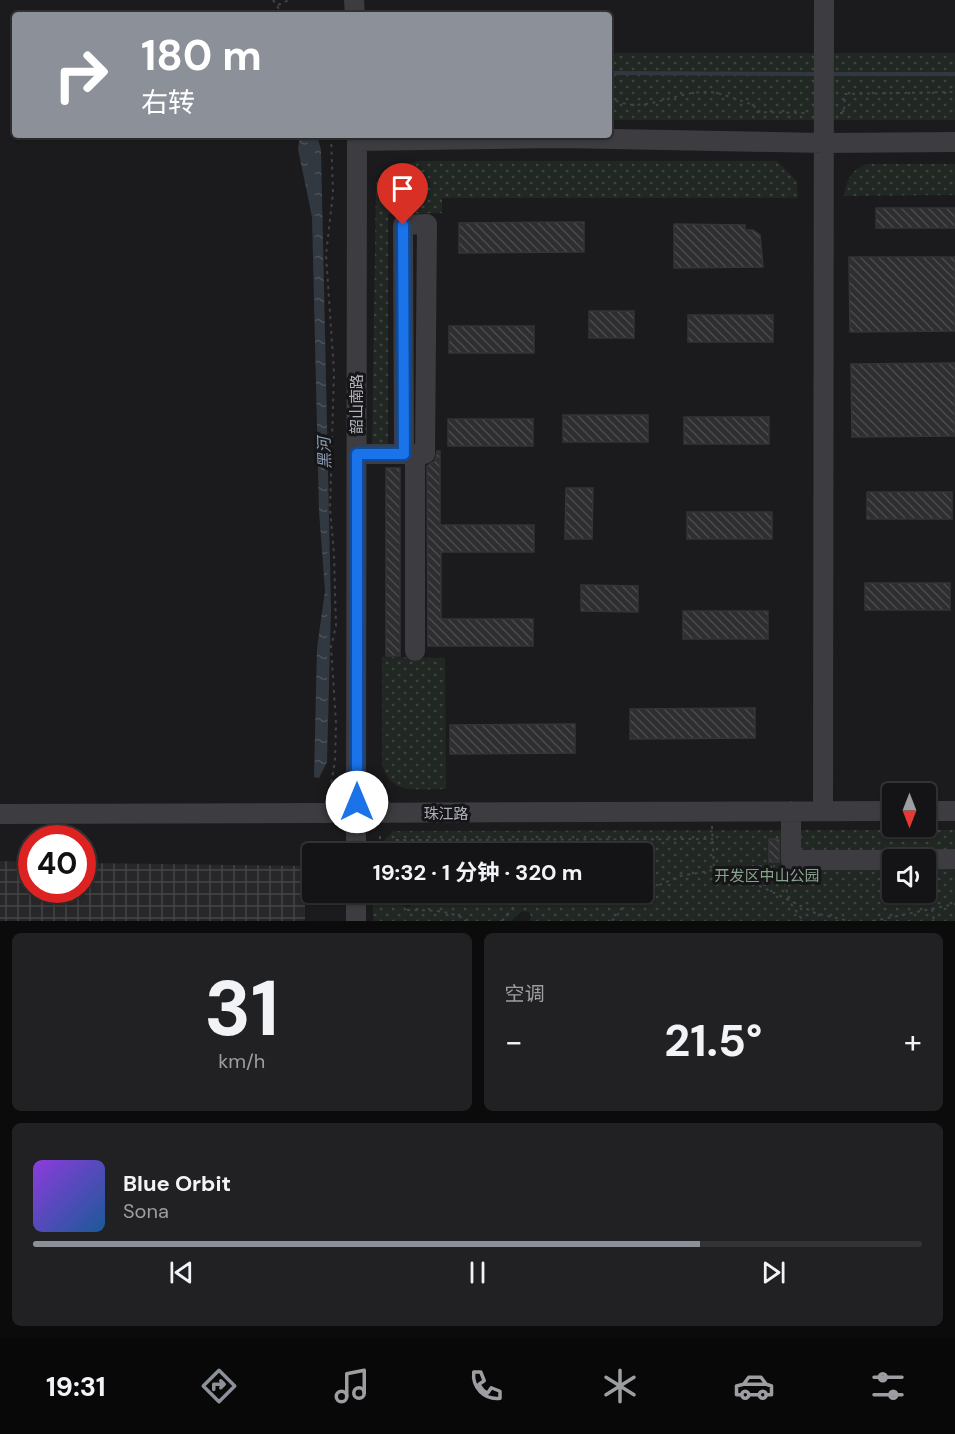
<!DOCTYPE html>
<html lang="zh">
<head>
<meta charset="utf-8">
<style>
  body { margin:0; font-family:"DM Sans","Noto Sans SC",sans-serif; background:#212123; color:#f1f3f6; height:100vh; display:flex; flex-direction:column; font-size:22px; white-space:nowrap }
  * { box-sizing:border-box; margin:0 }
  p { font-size:20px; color:#9d9ea1 }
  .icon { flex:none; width:33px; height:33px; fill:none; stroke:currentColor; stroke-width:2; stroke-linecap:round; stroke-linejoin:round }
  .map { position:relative; height:921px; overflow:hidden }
  .panel { display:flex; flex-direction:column; gap:12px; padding:12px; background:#0b0b0c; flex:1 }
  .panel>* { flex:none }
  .guide { position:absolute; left:12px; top:12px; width:600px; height:126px; border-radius:6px; box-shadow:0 2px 4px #0004,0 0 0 2px #333335; background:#8c9099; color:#fff; overflow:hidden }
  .needle { width:39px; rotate:180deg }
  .controls { position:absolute; left:882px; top:783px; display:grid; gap:12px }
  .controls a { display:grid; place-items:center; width:54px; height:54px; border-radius:6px; background:#141416; box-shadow:0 2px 4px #0004,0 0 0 2px #333335; font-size:30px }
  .speed { position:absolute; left:18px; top:825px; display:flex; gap:12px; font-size:30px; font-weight:700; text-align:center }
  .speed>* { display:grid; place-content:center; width:78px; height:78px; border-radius:50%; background:#141416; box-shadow:0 2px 4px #0004,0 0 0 2px #333335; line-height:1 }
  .speed .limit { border:9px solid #d22; background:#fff; color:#111 }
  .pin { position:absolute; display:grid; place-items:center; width:51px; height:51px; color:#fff; margin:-62px -26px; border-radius:50% 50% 50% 0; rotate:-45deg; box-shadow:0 0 6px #0007 }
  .pin .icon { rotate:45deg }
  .me { position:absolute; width:66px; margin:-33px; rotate:0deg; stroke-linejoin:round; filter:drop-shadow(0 0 4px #0008) }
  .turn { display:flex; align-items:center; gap:21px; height:126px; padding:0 30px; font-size:27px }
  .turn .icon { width:78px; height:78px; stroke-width:2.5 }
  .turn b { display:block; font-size:42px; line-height:51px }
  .big { font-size:45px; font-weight:700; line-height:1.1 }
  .panel .card { flex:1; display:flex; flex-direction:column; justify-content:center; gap:9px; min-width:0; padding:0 21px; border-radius:9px; background:#212123 }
  .panel .dial { align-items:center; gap:0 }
  .dial b { font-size:78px; line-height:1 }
  .song { display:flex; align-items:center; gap:18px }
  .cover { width:72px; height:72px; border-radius:9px; background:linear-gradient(135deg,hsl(270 70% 55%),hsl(210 70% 35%)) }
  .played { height:6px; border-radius:3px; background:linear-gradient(90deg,#8c9099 75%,#333335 75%) }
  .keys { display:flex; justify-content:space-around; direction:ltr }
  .heat { display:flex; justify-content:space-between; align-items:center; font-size:33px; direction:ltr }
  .panel .tiles { flex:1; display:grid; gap:12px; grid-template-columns:1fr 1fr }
  .card:last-child { grid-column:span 2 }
  .trip { position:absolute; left:302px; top:843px; width:351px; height:60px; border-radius:6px; background:#141416; box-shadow:0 2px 4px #0004,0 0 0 2px #333335; font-weight:700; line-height:60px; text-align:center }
  .menu { display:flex; height:96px; justify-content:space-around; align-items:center; background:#080809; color:#9d9ea1 }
  .menu .icon { width:42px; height:42px }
  .menu .on { color:#8c9099 }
  .menu b { font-size:27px; color:#f1f3f6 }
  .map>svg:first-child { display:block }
</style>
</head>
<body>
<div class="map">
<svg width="955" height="921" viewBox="0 0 955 921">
  <defs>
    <pattern id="industrial-grid" width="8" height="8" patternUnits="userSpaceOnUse" patternTransform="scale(1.5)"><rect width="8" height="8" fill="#272729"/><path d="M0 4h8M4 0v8" fill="none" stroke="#444446"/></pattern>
    <pattern id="park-dots" width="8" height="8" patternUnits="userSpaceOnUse" patternTransform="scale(1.5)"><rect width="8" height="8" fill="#212722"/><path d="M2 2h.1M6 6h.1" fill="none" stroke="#3f4440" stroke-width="1.8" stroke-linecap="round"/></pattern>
    <pattern id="water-ripples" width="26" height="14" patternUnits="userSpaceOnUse" patternTransform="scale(1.5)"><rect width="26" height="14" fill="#323840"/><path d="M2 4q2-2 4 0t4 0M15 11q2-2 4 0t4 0" fill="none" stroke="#4d525a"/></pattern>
    <pattern id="building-back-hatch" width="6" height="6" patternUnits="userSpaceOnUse" patternTransform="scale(1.5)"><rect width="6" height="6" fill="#2e2e30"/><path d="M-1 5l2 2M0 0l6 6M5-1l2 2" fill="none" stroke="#4a4a4c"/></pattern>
  </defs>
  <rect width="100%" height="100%" fill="#1b1b1d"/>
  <!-- industrial -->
  <path fill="url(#industrial-grid)" d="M 0,861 L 31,862 L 32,890 L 82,890 L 83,863 L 305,866 L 305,921 L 0,921 Z"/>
  <!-- park -->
  <path fill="url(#park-dots)" fill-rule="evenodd" d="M 609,53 L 955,53 L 955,120 L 609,120 Z
    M 420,161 L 777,161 L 797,181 L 798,198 L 442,198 L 442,213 L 388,214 L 388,447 L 372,447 L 376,183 C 388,167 401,164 420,161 Z
    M 866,164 L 955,164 L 955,195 L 844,196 C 847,180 850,171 866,164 Z
    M 382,657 L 445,658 L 446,789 C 419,788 390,797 382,764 Z
    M 955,830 L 955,921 L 529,921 L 531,916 L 529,912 L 522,911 L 511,921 L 373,921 L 373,893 L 404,893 L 404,906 L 407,908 L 413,904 L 411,893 L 642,892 L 642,854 L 373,853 L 393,831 ZM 892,860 L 926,860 L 926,892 L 892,892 Z"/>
  <!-- water -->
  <path fill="url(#water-ripples)" d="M 300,135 L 317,135 L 321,150 L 331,609 L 327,762 L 319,778 L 314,777 L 317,648 L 325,591 L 319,511 L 312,217 L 298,149 Z"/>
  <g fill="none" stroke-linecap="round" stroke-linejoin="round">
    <!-- stream -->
    <path stroke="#323840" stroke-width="4" d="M 609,73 L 819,74
      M 830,74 L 955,74"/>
  </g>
  <!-- building -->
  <path fill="url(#building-back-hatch)" stroke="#353538" stroke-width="1.5" d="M 876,208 L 955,208 L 955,228 L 876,228 Z
    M 584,222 L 584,252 L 459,253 L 459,223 Z
    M 674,224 L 745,225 L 745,230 L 753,230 L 760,235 L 763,267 L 674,268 Z
    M 849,257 L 955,257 L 955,331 L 850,332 Z
    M 589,311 L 634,311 L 634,338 L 589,338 Z
    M 688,315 L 773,315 L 773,342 L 688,342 Z
    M 449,326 L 534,326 L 534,353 L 449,353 Z
    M 955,363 L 955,436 L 852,437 L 851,364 Z
    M 563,415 L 648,415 L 648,442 L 563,442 Z
    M 684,417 L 769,417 L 769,444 L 684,444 Z
    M 448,419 L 533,419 L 533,446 L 448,446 Z
    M 437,451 L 440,451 L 440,525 L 534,525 L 534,552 L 441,552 L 441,619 L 533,619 L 533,646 L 428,646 L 427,466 L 435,461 Z
    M 386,468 L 400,468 L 400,656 L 386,656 Z
    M 566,488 L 593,488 L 592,539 L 565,539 Z
    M 867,492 L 952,492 L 952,519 L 867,519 Z
    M 687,512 L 772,512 L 772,539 L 687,539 Z
    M 865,583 L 950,583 L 950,610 L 865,610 Z
    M 581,585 L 638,586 L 638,612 L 581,611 Z
    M 683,611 L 768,611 L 768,639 L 683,639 Z
    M 755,708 L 755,738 L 630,739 L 630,709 Z
    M 575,724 L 575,753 L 450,754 L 450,725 Z
    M 769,839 L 779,839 L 779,862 L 769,862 Z"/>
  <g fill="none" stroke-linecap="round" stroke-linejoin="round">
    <!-- path -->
    <path stroke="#424348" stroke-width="2" stroke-dasharray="3 4.5" stroke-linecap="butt" d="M 273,0 L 283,15
      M 278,5 L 289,0
      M 609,97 C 640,117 672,92 704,92 C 720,91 739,101 754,105 L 756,112 L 808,113
      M 840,113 L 844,113 L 845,94 L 955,92
      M 330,790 L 335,761 L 336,723 L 331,647 L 336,626 L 334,554 L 330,508 L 334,372 L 326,255 L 333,193 L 331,135
      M 712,826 L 714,870
      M 380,836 L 380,853 L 396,840 L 713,839
      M 559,854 L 560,840
      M 783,875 L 789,901 L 803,921
      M 754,883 L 753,866 L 775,866
      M 932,909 L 934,921
      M 407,910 C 430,910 449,910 469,921
      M 502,921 L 526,892
      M 612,921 L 626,905 L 657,886 L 680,876 L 714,870 L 754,883 L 815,913 L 849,921
      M 873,921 L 955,904"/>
    <!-- minor -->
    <path stroke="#3c3c41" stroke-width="20" d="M 354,0 L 355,15
      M 357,141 L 561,138 L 823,143 L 955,142
      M 357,454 L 415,454 L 415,651
      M 404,454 L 403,225 L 427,224 L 425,454 L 415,454
      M 791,811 L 791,860 L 892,860
      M 823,811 L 824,0
      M 926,811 L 955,811
      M 0,814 L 892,811
      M 356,854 L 357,135
      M 901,860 L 955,859
      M 356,921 L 356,892"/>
  </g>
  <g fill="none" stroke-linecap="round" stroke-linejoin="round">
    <!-- route casing -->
    <g stroke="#114b97" stroke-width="15">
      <path id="route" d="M 357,802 L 357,454 L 404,454 L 403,225"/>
    </g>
    <!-- route -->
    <use href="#route" stroke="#1a73e8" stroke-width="10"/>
  </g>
  <g text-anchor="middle" stroke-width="6" stroke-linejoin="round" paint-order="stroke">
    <!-- street labels -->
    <g font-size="15" fill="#aeb1bb" stroke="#161618">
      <text transform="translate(357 404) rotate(-90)" y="5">韶山南路</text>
      <text x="446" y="819">珠江路</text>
    </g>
    <!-- park labels -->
    <g font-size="15" fill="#88a48c" stroke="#161618">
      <text x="767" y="881">开发区中山公园</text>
    </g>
    <!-- water labels -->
    <g font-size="16" font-style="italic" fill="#899bb2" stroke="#161618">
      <text transform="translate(324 453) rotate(-92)" y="6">黑河</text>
    </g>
  </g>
</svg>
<div class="controls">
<a><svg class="needle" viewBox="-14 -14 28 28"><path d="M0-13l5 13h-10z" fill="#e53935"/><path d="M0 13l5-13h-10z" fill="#9d9ea1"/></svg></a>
<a><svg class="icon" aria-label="sound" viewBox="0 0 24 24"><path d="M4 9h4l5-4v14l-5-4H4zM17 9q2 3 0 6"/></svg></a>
</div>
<div class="speed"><div class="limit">40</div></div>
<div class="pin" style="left:403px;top:225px;background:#d93025"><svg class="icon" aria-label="arrive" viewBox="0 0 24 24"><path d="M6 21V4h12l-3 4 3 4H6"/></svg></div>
<svg class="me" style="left:357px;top:802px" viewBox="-20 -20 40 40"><circle r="19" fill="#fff"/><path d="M0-13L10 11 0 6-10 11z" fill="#1a73e8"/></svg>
<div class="trip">19:32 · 1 分钟 · 320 m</div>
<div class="guide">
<div class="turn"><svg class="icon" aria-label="right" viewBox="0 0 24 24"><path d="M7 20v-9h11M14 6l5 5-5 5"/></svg><div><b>180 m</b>右转</div></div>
</div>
</div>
<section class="panel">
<div class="tiles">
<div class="card dial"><b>31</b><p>km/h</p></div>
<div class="card"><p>空调</p>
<div class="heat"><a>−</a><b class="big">21.5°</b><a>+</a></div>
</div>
<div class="card">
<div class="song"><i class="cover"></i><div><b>Blue Orbit</b><p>Sona</p></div></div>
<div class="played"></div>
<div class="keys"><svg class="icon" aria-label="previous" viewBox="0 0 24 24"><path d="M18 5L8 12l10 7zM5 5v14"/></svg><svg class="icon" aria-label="pause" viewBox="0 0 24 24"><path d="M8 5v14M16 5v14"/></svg><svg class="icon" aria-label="next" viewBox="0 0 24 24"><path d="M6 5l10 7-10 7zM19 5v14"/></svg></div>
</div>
</div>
</section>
<nav class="menu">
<b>19:31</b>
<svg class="icon on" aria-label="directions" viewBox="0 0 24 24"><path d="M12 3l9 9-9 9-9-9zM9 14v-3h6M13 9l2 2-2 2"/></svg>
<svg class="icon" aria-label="music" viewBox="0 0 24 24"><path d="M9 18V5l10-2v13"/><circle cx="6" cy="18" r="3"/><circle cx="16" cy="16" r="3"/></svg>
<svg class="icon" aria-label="phone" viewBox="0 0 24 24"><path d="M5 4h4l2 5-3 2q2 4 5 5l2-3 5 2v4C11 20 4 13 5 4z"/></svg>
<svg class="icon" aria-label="climate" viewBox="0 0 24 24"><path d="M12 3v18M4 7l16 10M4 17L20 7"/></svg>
<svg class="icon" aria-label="car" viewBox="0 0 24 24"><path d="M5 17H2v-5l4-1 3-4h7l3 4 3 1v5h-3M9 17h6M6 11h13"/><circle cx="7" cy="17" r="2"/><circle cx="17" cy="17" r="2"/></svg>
<svg class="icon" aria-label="filters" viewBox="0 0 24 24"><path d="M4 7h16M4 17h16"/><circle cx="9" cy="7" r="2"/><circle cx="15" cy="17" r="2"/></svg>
</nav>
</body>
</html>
